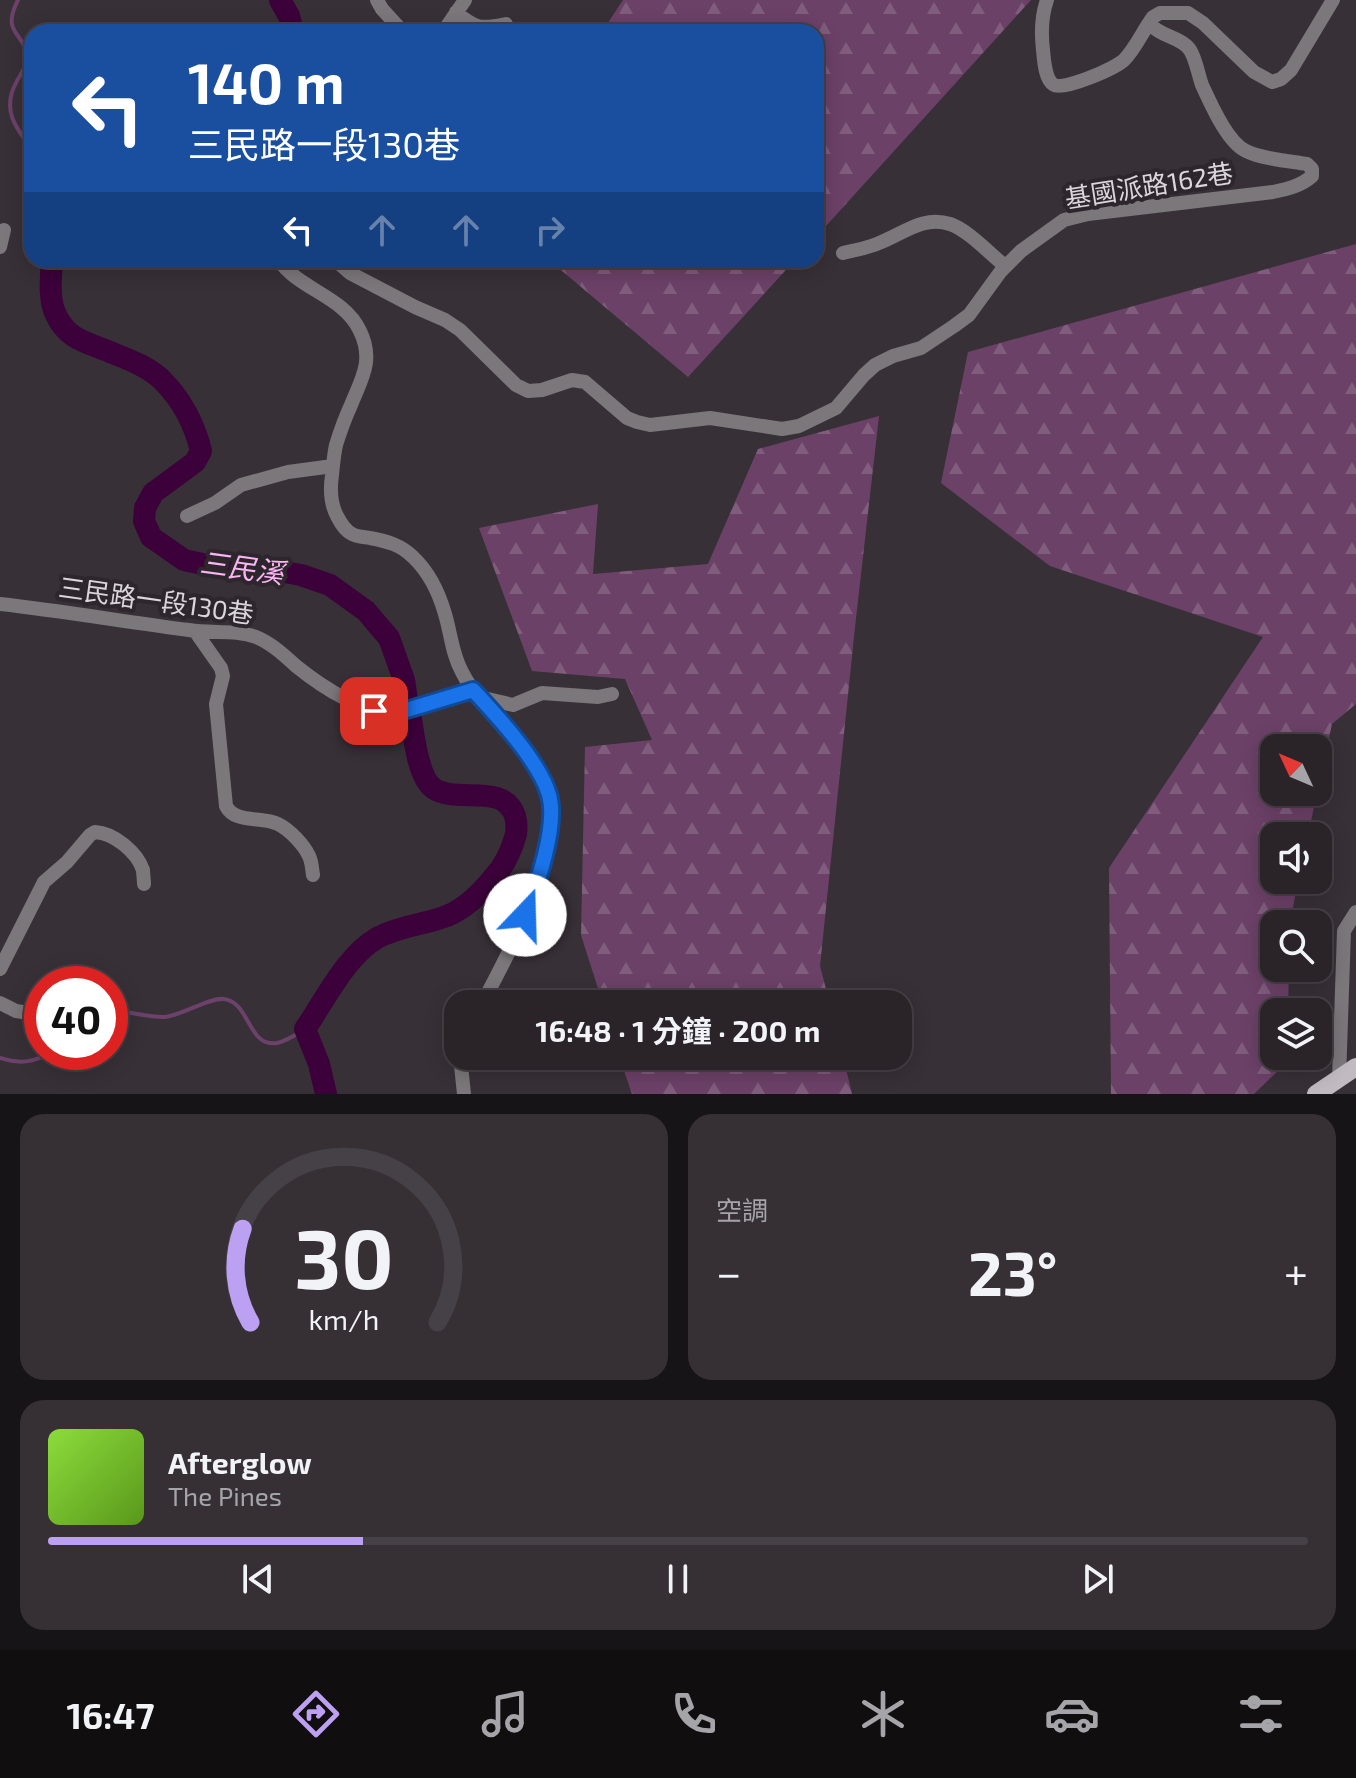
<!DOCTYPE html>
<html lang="zh-TW">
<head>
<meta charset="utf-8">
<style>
  body { margin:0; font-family:"Exo 2","Noto Sans TC",sans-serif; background:#363035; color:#f1f3f6; height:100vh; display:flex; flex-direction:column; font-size:30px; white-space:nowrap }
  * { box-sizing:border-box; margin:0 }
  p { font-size:26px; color:#a5a4a8 }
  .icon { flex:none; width:44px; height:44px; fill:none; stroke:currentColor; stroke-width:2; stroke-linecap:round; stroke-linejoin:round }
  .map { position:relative; height:1094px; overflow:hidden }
  .side { display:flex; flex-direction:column; gap:20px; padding:20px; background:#171417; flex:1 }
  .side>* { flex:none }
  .guide { position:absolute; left:24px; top:24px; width:800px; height:244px; border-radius:24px; box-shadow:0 4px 20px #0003,0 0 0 2px #464146; background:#1a4fa0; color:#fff; overflow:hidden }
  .needle { width:52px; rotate:314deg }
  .tools { position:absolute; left:1260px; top:734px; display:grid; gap:16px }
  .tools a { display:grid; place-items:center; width:72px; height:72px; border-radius:16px; background:#2a2429; box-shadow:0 4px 20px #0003,0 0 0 2px #464146; font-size:40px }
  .speed { position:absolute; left:24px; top:966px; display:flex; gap:16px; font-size:40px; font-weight:700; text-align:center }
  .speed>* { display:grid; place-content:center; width:104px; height:104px; border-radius:50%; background:#2a2429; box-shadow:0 4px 20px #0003,0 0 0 2px #464146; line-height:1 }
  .speed .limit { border:12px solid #d22; background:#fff; color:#111 }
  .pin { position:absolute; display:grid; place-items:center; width:68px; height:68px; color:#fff; margin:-34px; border-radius:16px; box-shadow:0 4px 12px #0006 }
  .me { position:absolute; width:88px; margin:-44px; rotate:21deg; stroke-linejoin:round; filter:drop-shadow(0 0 6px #0008) }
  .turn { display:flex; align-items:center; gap:28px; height:168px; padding:0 32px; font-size:36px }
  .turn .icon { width:104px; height:104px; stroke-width:2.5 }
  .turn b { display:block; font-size:56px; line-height:68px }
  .lanes { display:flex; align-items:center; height:76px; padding:0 32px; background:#0003; justify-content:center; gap:40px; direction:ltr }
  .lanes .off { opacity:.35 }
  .big { font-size:60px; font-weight:700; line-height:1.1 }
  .side .card { flex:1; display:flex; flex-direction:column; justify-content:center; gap:12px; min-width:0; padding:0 28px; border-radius:24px; background:#363035 }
  .side .dial { align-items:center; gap:0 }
  .dial svg { height:208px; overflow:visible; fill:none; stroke:#464146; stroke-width:7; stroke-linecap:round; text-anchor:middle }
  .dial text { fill:#f1f3f6; stroke:none }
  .song { display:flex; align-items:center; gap:24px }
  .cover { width:96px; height:96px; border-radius:12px; background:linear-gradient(135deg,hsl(90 70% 55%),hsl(90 70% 35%)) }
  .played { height:8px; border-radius:4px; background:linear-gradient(90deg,#bca0f2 25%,#464146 25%) }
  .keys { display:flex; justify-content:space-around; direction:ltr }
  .heat { display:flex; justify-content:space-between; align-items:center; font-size:44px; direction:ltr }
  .side .tiles { flex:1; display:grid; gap:20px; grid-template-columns:1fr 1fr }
  .card:last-child { grid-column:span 2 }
  .trip { position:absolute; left:444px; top:990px; width:468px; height:80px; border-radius:24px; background:#2a2429; box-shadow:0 4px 20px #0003,0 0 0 2px #464146; font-weight:700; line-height:80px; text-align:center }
  .menu { display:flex; height:128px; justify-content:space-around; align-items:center; background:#110e10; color:#a5a4a8 }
  .menu .icon { width:56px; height:56px }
  .menu .selected { color:#bca0f2 }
  .menu b { font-size:36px; color:#f1f3f6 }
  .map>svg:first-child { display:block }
</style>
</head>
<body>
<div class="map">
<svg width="1356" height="1094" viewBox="0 0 1356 1094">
  <defs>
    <pattern id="forest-firs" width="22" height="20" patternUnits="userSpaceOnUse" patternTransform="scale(2)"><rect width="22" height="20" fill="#6c4168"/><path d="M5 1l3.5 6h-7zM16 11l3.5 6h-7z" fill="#805c7d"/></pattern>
  </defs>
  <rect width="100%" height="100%" fill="#383037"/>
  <!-- forest -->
  <path fill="url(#forest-firs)" d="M 623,0 L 1031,0 L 816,237 L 816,32 L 602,32 Z
    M 1356,244 L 1356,704 L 1332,724 L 1318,788 L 1318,748 L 1274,748 L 1274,792 L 1317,792 L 1308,836 L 1274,836 L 1274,880 L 1298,880 L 1290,924 L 1274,924 L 1274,968 L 1289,968 L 1288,1012 L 1274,1012 L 1274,1056 L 1287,1056 L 1286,1063 L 1254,1094 L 1111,1094 L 1109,868 L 1263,637 L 1050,566 L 941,483 L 968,352 Z
    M 549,260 L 795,260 L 688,377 Z
    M 879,416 L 855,627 L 820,966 L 830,1004 L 603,1004 L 581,935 L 585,747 L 652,740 L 625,679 L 532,671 L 479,528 L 598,504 L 593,574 L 708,564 L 758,449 Z
    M 619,1056 L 843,1056 L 852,1094 L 632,1094 Z"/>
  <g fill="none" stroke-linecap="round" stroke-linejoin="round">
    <!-- stream -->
    <path stroke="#6c416a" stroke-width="4" d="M 18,0 C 0,35 26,32 27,58 C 27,66 20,75 17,81 C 1,109 15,127 32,149
      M 110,1011 C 128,1010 147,1018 165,1017 C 183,1015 210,997 224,999 C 250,1002 248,1048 277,1043 C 287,1041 297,1034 305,1029
      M 0,1058 C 19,1064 34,1063 51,1052"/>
    <!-- river -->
    <path stroke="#3c013a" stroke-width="22" d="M 280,0 L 289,16 L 293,32
      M 52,260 C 51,278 48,298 56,315 C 68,340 86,342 110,352 C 127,359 150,367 163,381 C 182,400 195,426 201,451 L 195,462 L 153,493 L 145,508 L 144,521 L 151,537 L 184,560 L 216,567 L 262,568 L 301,575 L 330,585 L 366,611 L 389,638 L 404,680 L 407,700
      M 326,1094 L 319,1064 L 305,1029 C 325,1000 346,956 377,938 C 397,927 420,925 441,918 C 462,912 481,893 494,877 C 505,865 512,849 516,834 C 517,826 517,823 515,816 C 503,781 457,805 433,788 C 418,777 414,737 411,719"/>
    <!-- minor -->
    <path stroke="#7b777a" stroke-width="14" d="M 377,0 L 382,9 L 403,32
      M 1047,0 C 1041,17 1041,33 1043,50 C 1044,60 1045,80 1054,85 C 1063,91 1116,68 1124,60 C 1134,50 1141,35 1149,23
      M 456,12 C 475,29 481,29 506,24
      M 443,32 L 465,0
      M 0,247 L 4,230
      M 843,253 C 855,250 868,248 879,243 C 903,234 923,215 950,224 C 968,230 990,254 1005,266
      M 279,260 C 299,290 344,296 360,331 C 374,360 362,378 351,405 C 345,418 340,432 336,445 C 334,454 333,465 332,475 C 330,489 330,503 337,516 C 340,522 346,531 352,534 C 357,537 365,537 370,538 C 387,541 401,545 413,557 C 430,573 439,593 445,614 C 451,634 452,654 462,672 C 480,708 517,738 539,773 C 577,831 510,950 482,1004
      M 338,260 L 342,266 L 350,273 L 415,307 L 445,320 L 460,330 L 516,385 L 528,391 L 542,390 L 572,380 L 585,382 L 627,418 L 637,422 L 650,425 L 710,418 L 782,429 L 799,426 L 836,408 L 864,375 L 875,365 L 893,356 L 921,348 L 954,326 L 969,315 L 1001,271 L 1021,251 L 1064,220 L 1088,214 L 1273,192 C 1287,189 1301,186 1312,176 L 1312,169 L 1307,164 C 1289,161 1262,159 1246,151 C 1227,142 1211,104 1202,85 C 1198,74 1196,59 1190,50 C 1182,37 1160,37 1149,23 L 1153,17 L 1160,13 L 1188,13 L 1203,23 L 1254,72 L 1272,82 L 1281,79 L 1291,70 L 1333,0
      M 187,516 L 215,503 L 241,485 L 288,472 L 333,466
      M 0,604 C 63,611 126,622 189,630 C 211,634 235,629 256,637 C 271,643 284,655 296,666 C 322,687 365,716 400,712 L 473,690
      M 195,631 L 221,668 L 223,676 L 216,704 L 226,806 C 235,824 262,816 278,824 C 290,830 304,845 309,856 C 312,862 312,869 313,875
      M 479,697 L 513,705 L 542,693 L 598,697 L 612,694
      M 0,969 L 44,882 L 67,862 L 90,835 L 95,832 C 114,833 137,852 143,870 C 143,872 144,881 144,884
      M 0,1003 L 16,1011 L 42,1015
      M 460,1056 L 464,1094
      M 1339,1079 L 1344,931 L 1356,912"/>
    <!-- major -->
    <path stroke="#c2bac1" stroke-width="18" d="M 1316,1094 L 1356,1067"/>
  </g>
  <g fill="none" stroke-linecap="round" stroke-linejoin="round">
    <!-- route casing -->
    <g stroke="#114b97" stroke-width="20">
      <path id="route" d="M 374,711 L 389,714 L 400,712 L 473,690 C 497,716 540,762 549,795 C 558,825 537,886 525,915"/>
    </g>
    <!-- route -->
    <use href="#route" stroke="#1a73e8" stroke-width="14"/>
  </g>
  <g text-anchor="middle" stroke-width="8" stroke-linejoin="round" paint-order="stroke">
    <!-- street labels -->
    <g font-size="26" fill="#dbd6db" stroke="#2d262d">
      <text transform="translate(1149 186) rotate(-9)" y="9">基國派路162巷</text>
      <text transform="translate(156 601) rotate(8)" y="9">三民路一段130巷</text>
    </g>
    <!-- water labels -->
    <g font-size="28" font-style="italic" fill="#fbb5f4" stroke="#2d262d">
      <text transform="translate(242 568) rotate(8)" y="10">三民溪</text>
    </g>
  </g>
</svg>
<div class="tools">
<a><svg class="needle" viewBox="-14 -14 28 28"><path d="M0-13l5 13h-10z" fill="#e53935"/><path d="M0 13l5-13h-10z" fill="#a5a4a8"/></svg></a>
<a><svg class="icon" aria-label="sound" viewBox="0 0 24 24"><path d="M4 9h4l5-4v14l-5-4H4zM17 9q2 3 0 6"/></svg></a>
<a><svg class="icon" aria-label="search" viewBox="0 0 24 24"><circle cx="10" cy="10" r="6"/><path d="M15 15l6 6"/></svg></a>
<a><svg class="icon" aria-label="layers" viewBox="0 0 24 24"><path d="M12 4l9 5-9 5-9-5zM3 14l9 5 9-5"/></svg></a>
</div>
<div class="speed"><div class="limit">40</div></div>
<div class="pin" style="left:374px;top:711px;background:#d93025"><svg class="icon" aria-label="arrive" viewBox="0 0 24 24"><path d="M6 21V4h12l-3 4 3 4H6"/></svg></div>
<svg class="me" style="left:525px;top:915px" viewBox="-20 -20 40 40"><circle r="19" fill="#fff"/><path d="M0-13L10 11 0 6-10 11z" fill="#1a73e8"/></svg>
<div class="trip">16:48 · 1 分鐘 · 200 m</div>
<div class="guide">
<div class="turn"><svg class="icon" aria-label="left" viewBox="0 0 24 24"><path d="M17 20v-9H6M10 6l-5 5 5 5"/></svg><div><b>140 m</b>三民路一段130巷</div></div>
<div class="lanes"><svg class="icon" aria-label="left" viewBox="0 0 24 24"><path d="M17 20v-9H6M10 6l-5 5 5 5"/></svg><svg class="icon off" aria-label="ahead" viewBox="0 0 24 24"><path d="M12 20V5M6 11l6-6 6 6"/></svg><svg class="icon off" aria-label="ahead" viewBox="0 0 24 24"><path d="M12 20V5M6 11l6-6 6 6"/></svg><svg class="icon off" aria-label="right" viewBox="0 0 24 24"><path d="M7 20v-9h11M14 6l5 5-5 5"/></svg></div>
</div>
</div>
<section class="side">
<div class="tiles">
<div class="card dial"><svg viewBox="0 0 100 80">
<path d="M14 69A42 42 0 1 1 86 69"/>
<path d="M14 69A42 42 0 0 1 11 33" stroke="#bca0f2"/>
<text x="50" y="56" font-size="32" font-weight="700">30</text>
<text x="50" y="72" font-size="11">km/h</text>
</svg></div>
<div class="card"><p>空調</p>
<div class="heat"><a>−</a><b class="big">23°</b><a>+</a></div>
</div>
<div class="card">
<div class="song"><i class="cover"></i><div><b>Afterglow</b><p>The Pines</p></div></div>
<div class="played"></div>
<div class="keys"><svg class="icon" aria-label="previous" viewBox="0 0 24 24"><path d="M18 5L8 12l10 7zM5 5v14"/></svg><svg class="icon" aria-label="pause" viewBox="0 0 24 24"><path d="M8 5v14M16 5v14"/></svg><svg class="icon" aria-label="next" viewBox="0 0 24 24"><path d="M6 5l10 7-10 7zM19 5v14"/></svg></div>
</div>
</div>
</section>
<nav class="menu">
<b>16:47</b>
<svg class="icon selected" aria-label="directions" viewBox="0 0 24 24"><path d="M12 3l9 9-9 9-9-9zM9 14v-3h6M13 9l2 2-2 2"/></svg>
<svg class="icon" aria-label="music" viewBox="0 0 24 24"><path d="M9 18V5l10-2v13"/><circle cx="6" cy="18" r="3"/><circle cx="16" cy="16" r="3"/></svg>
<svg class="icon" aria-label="phone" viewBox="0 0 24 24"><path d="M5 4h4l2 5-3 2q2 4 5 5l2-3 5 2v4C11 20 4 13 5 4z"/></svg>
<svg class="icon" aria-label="climate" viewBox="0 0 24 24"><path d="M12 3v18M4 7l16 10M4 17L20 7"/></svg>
<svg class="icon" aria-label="car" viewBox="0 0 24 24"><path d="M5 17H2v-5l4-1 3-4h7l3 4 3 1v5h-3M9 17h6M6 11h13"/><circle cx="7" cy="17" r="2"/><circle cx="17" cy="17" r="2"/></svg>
<svg class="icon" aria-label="filters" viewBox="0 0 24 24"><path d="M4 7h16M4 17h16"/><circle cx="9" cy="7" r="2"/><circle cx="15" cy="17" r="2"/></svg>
</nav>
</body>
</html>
